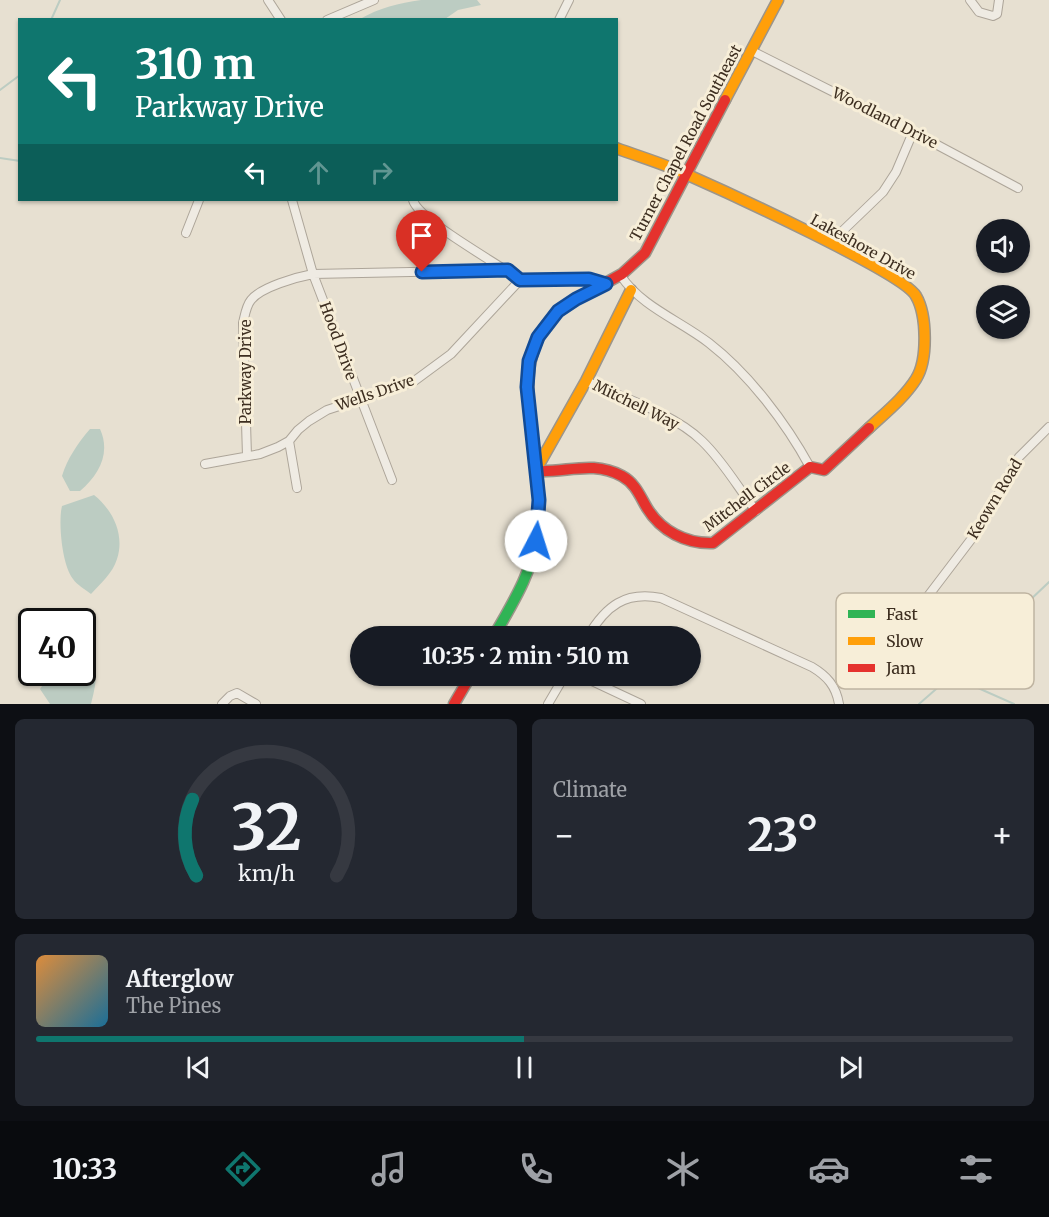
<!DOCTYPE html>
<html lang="en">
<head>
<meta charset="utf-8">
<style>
  body { margin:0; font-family:Merriweather,serif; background:#242831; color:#f1f3f6; height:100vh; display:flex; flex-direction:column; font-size:22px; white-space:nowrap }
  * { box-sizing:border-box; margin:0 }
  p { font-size:20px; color:#9ea1a6 }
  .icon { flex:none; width:33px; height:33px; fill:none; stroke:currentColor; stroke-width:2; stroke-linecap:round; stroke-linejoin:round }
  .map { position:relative; height:704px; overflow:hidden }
  .sheet { display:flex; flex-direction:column; gap:15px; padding:15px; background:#0d0f14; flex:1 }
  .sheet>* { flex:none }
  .hud { position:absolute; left:18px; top:18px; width:600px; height:183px; border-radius:0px; box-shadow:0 2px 4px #0004; background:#0f766e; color:#fff; overflow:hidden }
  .controls { position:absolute; left:976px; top:219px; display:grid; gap:12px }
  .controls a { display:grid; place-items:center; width:54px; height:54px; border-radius:50%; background:#171b24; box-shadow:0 2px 4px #0004; font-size:30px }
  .speed { position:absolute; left:18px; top:608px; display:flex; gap:12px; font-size:30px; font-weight:700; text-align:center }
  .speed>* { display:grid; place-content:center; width:78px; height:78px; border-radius:50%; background:#171b24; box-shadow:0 2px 4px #0004; line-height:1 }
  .speed .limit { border:3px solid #111; border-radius:9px; background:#fff; color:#111 }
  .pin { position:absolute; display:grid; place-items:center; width:51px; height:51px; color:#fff; margin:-62px -26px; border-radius:50% 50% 50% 0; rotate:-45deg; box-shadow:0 0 6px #0007 }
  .pin .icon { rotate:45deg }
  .me { position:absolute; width:66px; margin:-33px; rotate:5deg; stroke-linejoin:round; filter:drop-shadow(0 0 4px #0008) }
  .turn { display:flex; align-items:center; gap:21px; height:126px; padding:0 18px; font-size:27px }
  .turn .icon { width:78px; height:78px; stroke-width:2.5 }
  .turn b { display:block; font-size:42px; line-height:51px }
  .lanes { display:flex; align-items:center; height:57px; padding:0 18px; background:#0003; justify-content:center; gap:30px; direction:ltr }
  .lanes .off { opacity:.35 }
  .big { font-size:45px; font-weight:700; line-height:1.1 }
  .sheet .widget { flex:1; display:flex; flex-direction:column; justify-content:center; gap:9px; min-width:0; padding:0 21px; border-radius:9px; background:#242831 }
  .sheet .dial { align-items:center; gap:0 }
  .dial svg { height:156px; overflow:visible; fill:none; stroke:#363941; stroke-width:7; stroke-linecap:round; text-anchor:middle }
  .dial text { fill:#f1f3f6; stroke:none }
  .song { display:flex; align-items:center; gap:18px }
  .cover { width:72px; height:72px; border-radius:9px; background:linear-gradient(135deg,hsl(30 70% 55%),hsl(200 70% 35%)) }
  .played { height:6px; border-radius:3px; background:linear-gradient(90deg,#0f766e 50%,#363941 50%) }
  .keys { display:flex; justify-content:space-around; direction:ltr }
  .heat { display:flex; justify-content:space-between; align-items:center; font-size:33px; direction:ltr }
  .sheet .tiles { flex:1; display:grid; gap:15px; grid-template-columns:1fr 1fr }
  .widget:last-child { grid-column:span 2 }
  .trip { position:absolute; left:350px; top:626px; width:351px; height:60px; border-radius:30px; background:#171b24; box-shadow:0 2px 4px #0004; font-weight:700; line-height:60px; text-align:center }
  .dock { display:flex; height:96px; justify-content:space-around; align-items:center; background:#090b0e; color:#9ea1a6 }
  .dock .icon { width:42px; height:42px }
  .dock .on { color:#0f766e }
  .dock b { font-size:27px; color:#f1f3f6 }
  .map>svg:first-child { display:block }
</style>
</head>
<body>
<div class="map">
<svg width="1049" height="704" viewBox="0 0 1049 704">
  <rect width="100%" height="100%" fill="#e7e0d1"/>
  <!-- water -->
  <path fill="#bcccc2" d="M 421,0 L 477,0 L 481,5 L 458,10 L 445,19 L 360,19 C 379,8 399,3 421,0 Z
    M 90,429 L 100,429 C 111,453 99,475 80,491 L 70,491 L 62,476 C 67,459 78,443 90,429 Z
    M 94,495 C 113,510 125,535 117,559 C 113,573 100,584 91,594 C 85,589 77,585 73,579 C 62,565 58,522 62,506 Z
    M 83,656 C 102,664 95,688 91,704 L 50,704 L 40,689 L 51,673 L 82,672 Z"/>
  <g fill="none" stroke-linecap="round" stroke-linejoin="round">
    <!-- stream -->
    <path stroke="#bcccc2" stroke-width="2" d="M 51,20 L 60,0
      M 0,90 L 20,75
      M 0,158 L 20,161
      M 951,676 L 1014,704
      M 919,704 L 951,676 L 949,677 L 1049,582"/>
    <!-- street casing -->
    <g stroke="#ada599" stroke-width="10">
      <path id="street" d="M 268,0 L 281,20
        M 970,0 L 979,12 L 993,16 L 997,14 L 999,0
        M 327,20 L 374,0
        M 559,20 L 569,0
        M 752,51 L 913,132 L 1018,188
        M 292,200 L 313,274 L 392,480
        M 413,200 C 418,220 499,264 520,280
        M 186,233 L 199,200
        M 830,243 L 883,192 L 896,172 L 913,132
        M 621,276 C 642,307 679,320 709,343 C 749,374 786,423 810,467
        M 520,280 L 589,279 L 606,284
        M 586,381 C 623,398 673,413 702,441 C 724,462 738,488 756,511
        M 289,441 L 297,488
        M 247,456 L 243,323 C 245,315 246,306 251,300 C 261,287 297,277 313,274 L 508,270
        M 205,464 L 260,454 L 278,447 L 289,441 L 298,430 L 309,421 L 327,410 L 413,382 L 451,354 L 520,280
        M 922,604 L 979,529 L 1019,457 L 1049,427
        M 588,636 C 606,606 625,591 661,598 L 812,667 C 827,676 836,686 839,704
        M 579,675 L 641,704
        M 222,704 L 230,696 L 237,693 L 256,704
        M 548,704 L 565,675"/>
    </g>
    <!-- fast casing -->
    <g stroke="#9c958a" stroke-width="13">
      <path id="fast" d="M 494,636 C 512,604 532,573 537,536 C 541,507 538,478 534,449 C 528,403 518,352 555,315 C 566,304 580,297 593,290"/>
    </g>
    <!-- slow casing -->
    <g stroke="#9c958a" stroke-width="13">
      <path id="slow" d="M 725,100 L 778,0
        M 616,148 C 640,157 665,164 688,175 C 722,190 904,273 916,296 C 927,315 928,360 916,379 C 904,398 885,413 869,428
        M 537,468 L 586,381 L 631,290"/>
    </g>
    <!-- jam casing -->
    <g stroke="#9c958a" stroke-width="13">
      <path id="jam" d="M 593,290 L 622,274 L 645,253 L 725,100
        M 536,471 C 567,473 592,460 622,476 C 635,483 640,496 647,508 C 661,531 686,544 713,543 L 810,467 L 824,470 L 869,428
        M 454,704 L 471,675"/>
    </g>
    <!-- street -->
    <use href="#street" stroke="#efebe3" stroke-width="8"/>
    <!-- fast -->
    <use href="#fast" stroke="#30b455" stroke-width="10"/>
    <!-- slow -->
    <use href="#slow" stroke="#ff9f0a" stroke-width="10"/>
    <!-- jam -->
    <use href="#jam" stroke="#e5322d" stroke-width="10"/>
  </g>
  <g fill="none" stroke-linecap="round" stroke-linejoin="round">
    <!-- route casing -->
    <g stroke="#114b97" stroke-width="15">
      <path id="route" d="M 422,272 L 508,270 L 520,280 L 589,279 L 606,284 L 576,299 L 558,311 L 538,337 L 529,361 L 527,387 L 539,500 L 536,541"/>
    </g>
    <!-- route -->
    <use href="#route" stroke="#1a73e8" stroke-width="10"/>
  </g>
  <g text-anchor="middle" stroke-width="6" stroke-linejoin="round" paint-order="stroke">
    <!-- street labels -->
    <g font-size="15" fill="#3d2e20" stroke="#f7eed8">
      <text transform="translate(885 118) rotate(27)" y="5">Woodland Drive</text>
      <text transform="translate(686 143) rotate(-62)" y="5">Turner Chapel Road Southeast</text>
      <text transform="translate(863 247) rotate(29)" y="5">Lakeshore Drive</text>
      <text transform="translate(338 341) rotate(70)" y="5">Hood Drive</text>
      <text transform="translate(246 372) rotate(-90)" y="5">Parkway Drive</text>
      <text transform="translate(375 393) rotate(-19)" y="5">Wells Drive</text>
      <text transform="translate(636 405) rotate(26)" y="5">Mitchell Way</text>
      <text transform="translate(747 497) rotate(-37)" y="5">Mitchell Circle</text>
      <text transform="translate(995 499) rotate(-59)" y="5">Keown Road</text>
    </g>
  </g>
  <!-- legend -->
  <rect x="836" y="593" width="198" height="96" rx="9" fill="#f7eed8" stroke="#bfb4a1" stroke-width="1.5"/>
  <rect x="848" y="610" width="27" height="8" fill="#30b455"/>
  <rect x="848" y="637" width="27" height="8" fill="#ff9f0a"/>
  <rect x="848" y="664" width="27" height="8" fill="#e5322d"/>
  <g font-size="16" fill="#3d2e20">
    <text x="886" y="620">Fast</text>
    <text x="886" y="647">Slow</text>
    <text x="886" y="674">Jam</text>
  </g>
</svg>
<div class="controls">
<a><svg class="icon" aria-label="sound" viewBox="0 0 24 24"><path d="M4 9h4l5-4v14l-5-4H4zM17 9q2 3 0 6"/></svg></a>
<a><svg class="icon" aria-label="layers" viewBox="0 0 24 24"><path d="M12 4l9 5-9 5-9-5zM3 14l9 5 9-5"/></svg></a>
</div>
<div class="speed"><div class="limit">40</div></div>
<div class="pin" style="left:422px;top:272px;background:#d93025"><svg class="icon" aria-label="arrive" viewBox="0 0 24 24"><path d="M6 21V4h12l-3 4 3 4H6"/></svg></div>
<svg class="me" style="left:536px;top:541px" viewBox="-20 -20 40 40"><circle r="19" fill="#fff"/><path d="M0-13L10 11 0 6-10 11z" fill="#1a73e8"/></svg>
<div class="trip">10:35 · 2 min · 510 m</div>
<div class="hud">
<div class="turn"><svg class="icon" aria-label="left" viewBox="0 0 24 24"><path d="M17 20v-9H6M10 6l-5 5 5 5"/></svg><div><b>310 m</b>Parkway Drive</div></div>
<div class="lanes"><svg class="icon" aria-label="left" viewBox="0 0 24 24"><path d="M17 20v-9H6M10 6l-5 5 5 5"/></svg><svg class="icon off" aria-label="ahead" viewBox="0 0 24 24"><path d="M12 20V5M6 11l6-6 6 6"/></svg><svg class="icon off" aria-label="right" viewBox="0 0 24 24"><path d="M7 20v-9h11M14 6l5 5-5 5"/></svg></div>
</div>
</div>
<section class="sheet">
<div class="tiles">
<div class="widget dial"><svg viewBox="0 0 100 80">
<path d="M14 69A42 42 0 1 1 86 69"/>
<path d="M14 69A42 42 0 0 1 12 30" stroke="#0f766e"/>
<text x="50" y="56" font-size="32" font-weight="700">32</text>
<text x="50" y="72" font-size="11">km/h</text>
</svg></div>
<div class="widget"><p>Climate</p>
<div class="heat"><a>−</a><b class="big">23°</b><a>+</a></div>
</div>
<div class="widget">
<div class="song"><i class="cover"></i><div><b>Afterglow</b><p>The Pines</p></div></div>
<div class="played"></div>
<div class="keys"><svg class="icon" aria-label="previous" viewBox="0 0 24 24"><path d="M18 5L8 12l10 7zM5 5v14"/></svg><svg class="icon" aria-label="pause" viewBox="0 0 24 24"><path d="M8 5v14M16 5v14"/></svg><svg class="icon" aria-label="next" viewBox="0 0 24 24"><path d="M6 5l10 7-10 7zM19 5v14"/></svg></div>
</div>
</div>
</section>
<nav class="dock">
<b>10:33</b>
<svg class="icon on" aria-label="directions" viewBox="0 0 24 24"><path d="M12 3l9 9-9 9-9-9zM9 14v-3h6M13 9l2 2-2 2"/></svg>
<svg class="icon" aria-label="music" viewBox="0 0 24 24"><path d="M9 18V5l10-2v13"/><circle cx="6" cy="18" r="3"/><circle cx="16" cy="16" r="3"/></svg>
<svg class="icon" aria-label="phone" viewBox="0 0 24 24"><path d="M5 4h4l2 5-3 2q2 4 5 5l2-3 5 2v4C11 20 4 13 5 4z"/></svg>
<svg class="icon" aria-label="climate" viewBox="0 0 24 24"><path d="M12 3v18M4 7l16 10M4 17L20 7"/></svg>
<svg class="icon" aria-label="car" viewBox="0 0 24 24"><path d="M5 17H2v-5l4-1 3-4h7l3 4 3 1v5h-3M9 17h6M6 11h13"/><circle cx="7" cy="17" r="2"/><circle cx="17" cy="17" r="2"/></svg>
<svg class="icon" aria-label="filters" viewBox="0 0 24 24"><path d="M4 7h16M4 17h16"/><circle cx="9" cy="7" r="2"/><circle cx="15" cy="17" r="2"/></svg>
</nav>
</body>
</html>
